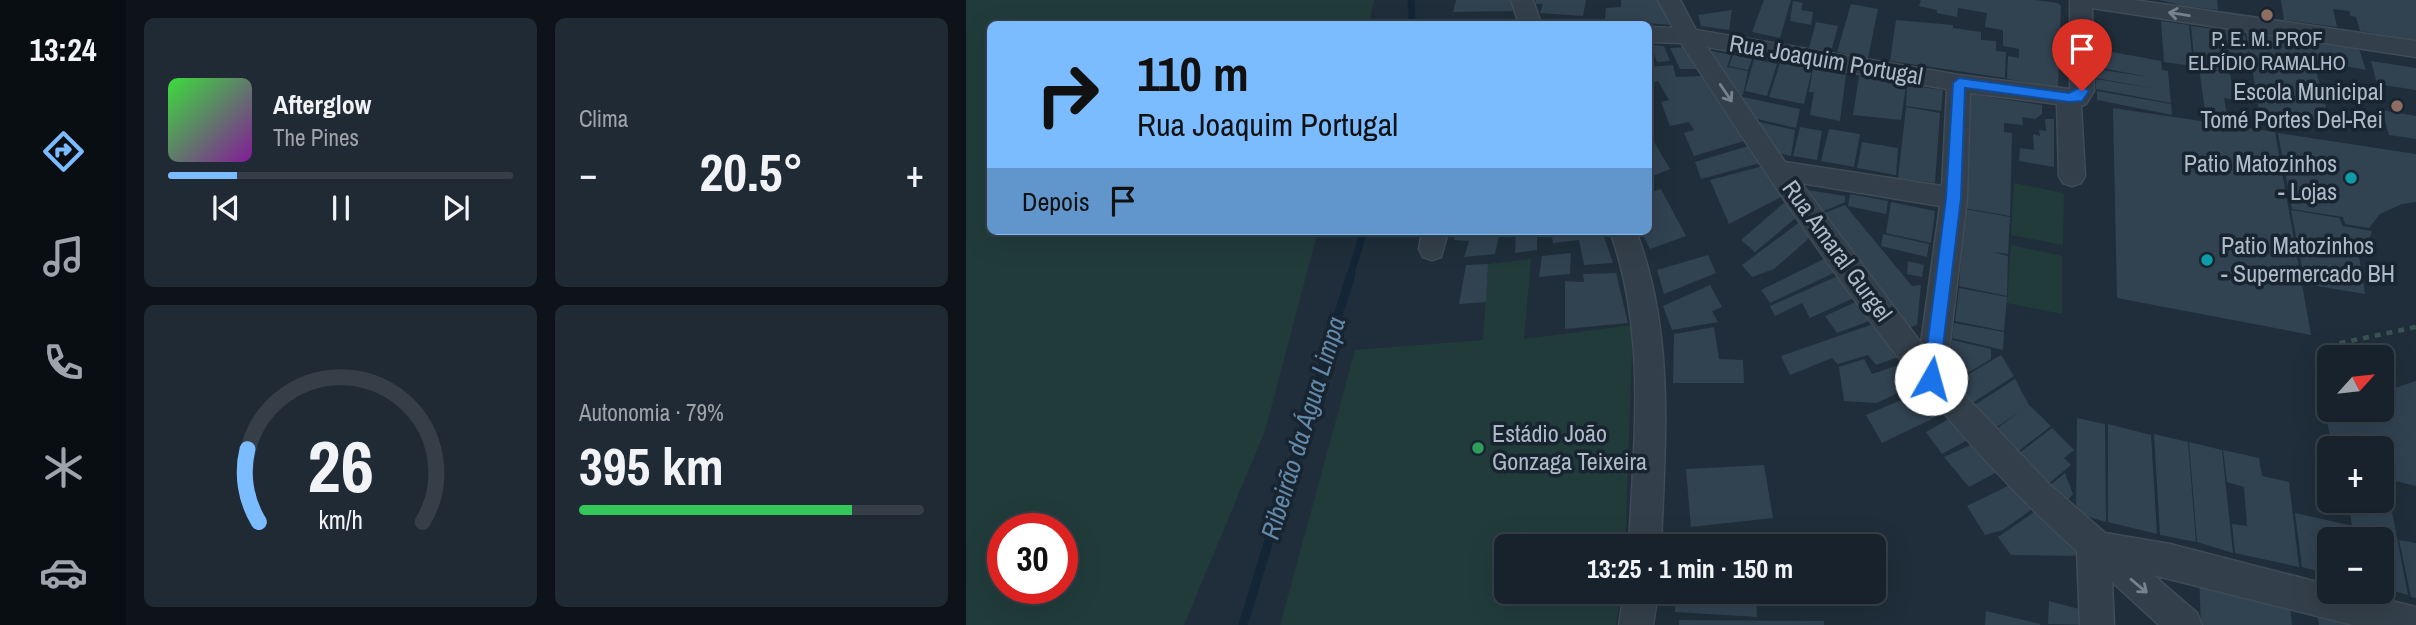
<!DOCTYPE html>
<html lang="pt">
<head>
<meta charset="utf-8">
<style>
  body { margin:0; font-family:"Archivo Narrow",sans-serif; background:#202a34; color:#f1f3f6; height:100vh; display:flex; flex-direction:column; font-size:26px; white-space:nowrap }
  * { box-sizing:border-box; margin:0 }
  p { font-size:23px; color:#9ea4a9 }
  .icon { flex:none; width:38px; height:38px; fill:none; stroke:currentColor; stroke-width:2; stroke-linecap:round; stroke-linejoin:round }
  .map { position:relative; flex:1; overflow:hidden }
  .panel { display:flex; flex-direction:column; gap:18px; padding:18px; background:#0d1318; width:840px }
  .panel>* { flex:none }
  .banner { position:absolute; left:21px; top:21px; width:665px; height:214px; border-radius:10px; box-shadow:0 7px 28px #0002,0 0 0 2px #363f48; background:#7abcff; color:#111; overflow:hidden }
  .needle { width:46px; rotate:63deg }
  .fabs { position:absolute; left:1351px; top:345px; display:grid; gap:14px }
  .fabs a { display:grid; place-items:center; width:77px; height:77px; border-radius:10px; background:#17222c; box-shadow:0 7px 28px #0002,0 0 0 2px #363f48; font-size:35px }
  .speed { position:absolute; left:21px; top:513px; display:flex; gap:14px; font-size:35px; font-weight:700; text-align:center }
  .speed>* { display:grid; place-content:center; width:91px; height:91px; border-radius:50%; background:#17222c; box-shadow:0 7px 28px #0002,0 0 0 2px #363f48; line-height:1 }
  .speed .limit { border:10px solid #d22; background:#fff; color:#111 }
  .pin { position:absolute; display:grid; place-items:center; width:60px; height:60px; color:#fff; margin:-72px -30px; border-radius:50% 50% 50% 0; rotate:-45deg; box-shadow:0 0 7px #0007 }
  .pin .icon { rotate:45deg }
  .me { position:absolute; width:77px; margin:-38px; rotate:7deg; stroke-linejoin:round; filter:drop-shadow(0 0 5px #0008) }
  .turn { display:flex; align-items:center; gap:24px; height:147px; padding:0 35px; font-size:32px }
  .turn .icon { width:91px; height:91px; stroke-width:2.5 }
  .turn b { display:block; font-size:49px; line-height:60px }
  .then { display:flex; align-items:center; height:66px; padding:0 35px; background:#0003; gap:14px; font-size:26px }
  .big { font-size:52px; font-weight:700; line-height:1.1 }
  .panel .widget { flex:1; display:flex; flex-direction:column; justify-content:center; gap:10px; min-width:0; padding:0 24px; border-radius:10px; background:#202a34 }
  .panel .dial { align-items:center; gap:0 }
  .dial svg { height:182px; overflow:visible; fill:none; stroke:#363f48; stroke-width:7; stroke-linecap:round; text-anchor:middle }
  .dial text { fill:#f1f3f6; stroke:none }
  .song { display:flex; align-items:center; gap:21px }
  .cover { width:84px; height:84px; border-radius:10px; background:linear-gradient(135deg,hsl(120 70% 55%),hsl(290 70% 35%)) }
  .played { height:7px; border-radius:4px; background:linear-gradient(90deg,#7abcff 20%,#363f48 20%) }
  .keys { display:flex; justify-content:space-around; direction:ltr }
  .heat { display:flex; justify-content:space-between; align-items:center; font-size:38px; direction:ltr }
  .charge { height:10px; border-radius:5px; background:linear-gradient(90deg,#34c759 79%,#363f48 0) }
  .panel .tiles { flex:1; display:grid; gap:18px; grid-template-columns:repeat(2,1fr) }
  .trip { position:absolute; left:528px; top:534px; width:392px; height:70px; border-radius:10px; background:#17222c; box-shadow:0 7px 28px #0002,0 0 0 2px #363f48; font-weight:700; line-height:70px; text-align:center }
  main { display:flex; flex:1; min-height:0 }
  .tabs { display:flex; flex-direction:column; width:126px; justify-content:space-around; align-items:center; background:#090e12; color:#9ea4a9 }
  .tabs .icon { width:49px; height:49px }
  .tabs .selected { color:#7abcff }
  .tabs b { font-size:32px; color:#f1f3f6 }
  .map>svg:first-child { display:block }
</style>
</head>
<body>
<main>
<nav class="tabs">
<b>13:24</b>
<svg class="icon selected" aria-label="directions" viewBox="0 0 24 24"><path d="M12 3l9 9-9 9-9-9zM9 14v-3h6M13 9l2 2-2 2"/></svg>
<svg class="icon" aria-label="music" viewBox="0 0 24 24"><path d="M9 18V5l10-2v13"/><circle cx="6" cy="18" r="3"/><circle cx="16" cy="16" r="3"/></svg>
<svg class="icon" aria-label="phone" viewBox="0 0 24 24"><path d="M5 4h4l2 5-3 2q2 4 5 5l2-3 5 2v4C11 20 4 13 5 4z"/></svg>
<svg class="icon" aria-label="climate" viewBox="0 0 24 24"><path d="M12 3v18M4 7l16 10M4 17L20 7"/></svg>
<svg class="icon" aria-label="car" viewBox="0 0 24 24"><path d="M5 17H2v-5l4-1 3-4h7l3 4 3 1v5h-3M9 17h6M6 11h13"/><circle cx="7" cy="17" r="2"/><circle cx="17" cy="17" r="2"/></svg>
</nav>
<section class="panel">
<div class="tiles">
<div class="widget">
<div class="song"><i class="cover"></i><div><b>Afterglow</b><p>The Pines</p></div></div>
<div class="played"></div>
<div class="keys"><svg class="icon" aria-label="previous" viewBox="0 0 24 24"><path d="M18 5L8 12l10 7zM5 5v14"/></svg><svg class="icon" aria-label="pause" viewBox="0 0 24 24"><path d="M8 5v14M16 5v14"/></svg><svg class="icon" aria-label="next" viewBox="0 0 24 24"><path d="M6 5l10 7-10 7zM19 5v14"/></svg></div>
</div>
<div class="widget"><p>Clima</p>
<div class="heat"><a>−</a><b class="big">20.5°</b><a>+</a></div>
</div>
<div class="widget dial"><svg viewBox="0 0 100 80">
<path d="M14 69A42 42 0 1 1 86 69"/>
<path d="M14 69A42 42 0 0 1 9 37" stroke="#7abcff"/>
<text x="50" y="56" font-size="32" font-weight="700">26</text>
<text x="50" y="72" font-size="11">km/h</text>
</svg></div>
<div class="widget"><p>Autonomia · 79%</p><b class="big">395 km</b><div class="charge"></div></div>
</div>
</section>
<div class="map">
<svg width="1450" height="625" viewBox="0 0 1450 625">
  <rect width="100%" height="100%" fill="#1f2e3a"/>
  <!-- green -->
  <path fill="#213b3b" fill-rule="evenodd" d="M 0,0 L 408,0 L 403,24 L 24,24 L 24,231 L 352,231 L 299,431 L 218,625 L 0,625 ZM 37,528 L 96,528 L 96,588 L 37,588 Z
    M 1048,183 L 1098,193 L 1097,245 L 1045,235 Z
    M 1045,245 L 1096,256 L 1096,314 L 1041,303 Z
    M 565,259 L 558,339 L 667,325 L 659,546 L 541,546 L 541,592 L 655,592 L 650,625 L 314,625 L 389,350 L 517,340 L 522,264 Z"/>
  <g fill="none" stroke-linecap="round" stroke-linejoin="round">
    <!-- stream-far1 -->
    <path stroke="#122638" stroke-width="7" d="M 445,0 L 446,24
      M 384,276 L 398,231"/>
    <!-- stream -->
    <path stroke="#122638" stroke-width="9" d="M 277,625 L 385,274"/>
  </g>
  <!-- building -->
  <path fill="#314251" d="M 490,0 L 548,0 L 548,11 L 487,12 Z
    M 570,0 L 620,0 L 617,16 L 574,13 L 577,4 L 569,4 Z
    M 655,0 L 698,0 L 707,25 L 639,20 L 640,8 L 655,7 Z
    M 798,0 L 825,0 L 814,38 L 786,32 Z
    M 955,0 L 1069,0 L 1092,3 L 1095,6 L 1092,87 L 1041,79 L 1042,56 L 1053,58 L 1053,49 L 1037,46 L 1037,30 L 1019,27 L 1021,13 L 992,8 L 991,17 L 971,13 L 971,10 L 953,6 Z
    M 1193,0 L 1251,0 L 1252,10 L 1218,6 Z
    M 1315,0 L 1450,0 L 1450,40 L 1394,31 L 1390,17 L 1385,16 L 1383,11 L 1367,9 L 1371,27 L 1318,20 Z
    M 827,1 L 837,3 L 835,10 L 847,12 L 845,25 L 824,21 Z
    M 885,4 L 912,9 L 902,58 L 871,52 Z
    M 766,10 L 763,30 L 735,26 L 732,15 Z
    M 930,20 L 987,25 L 987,28 L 1015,32 L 1015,40 L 1030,41 L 1030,51 L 1040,52 L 1039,78 L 924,61 Z
    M 1195,21 L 1223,25 L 1227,66 L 1198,62 Z
    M 850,22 L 872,26 L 865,52 L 843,48 Z
    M 1225,26 L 1257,30 L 1264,72 L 1229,67 Z
    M 1259,30 L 1278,33 L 1285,61 L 1264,58 Z
    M 1280,33 L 1393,49 L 1400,70 L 1347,60 L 1364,122 L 1293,110 Z
    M 685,45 L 698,46 L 704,61 L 691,62 Z
    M 720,47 L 733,69 L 714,69 L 704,48 Z
    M 1130,49 L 1195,61 L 1196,70 L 1202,71 L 1205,103 L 1130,89 L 1130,79 L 1191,89 L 1130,78 L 1130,69 L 1183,77 L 1130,67 Z
    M 746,51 L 765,55 L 761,67 L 782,71 L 777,95 L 771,95 L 744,56 Z
    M 767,55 L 786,59 L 782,70 L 763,66 Z
    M 788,59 L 811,64 L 801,96 L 779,91 Z
    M 1405,61 L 1450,68 L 1450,90 L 1411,84 Z
    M 814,63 L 846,69 L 838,104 L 803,97 Z
    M 707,65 L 710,77 L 735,76 L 778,141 L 728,156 L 718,133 L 728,130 L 723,122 L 704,126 L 695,102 L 703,100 L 692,81 L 682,83 L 682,67 Z
    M 847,68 L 880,75 L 874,121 L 844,115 L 848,92 L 843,92 Z
    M 1233,68 L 1264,73 L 1269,100 L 1258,98 L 1262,121 L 1240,118 Z
    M 893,76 L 940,85 L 935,120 L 887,115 Z
    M 941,85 L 977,90 L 975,111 L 940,106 Z
    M 1131,91 L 1205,104 L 1206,115 L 1131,100 Z
    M 1003,94 L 1076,105 L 1076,114 L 1069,119 L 1056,117 L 1057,125 L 1038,123 L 1038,132 L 1046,133 L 1044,216 L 998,208 Z
    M 772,96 L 834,109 L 830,128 L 787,118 Z
    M 940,107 L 974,113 L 969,183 L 932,178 Z
    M 1147,108 L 1309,132 L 1345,335 L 1151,298 Z
    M 1416,110 L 1450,116 L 1450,139 L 1423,135 Z
    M 1079,119 L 1088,119 L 1088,167 L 1053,161 L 1054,148 L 1068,150 L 1067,134 L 1074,136 L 1073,130 L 1080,131 Z
    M 789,121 L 829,130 L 825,156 L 808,152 Z
    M 834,127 L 856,131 L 851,160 L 827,156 Z
    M 863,129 L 894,134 L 888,167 L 855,161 Z
    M 682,132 L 704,169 L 682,178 Z
    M 1312,133 L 1450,154 L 1450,202 L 1436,204 L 1414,214 L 1403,228 L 1379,224 L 1377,217 L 1326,209 Z
    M 896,142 L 932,148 L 930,175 L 891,168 Z
    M 782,146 L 794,163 L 735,179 L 729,162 Z
    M 797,166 L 819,195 L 763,224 L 744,180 Z
    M 695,189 L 720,236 L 684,249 L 675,231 L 682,231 L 682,193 Z
    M 842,190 L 879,196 L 879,202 L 851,214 L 839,199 Z
    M 884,194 L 922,201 L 920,214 L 882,206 Z
    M 820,201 L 831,217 L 789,252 L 775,240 Z
    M 925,202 L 969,211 L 965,243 L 920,233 Z
    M 879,205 L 946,286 L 955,285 L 951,325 L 938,329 L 851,216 Z
    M 999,209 L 1044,217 L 1042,254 L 1027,252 L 1042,256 L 1041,296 L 993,286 Z
    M 1325,210 L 1373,218 L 1377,226 L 1406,231 L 1401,246 L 1391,244 L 1399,294 L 1339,284 Z
    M 835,221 L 845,235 L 839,242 L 808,269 L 786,277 L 776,265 Z
    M 490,231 L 534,231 L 529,254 L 498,257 L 503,241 L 488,240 Z
    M 550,231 L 571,231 L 571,250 L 549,253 Z
    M 585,231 L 636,231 L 647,263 L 618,265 L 613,240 L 587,243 Z
    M 917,234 L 963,244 L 961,257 L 915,246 Z
    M 605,253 L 604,274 L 573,277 L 576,256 Z
    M 742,255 L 750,273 L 698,294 L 691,270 Z
    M 862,257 L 872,271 L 804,303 L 795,290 Z
    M 942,261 L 958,265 L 956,277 L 941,274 Z
    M 522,264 L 520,302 L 493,304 L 500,265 Z
    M 650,273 L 662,323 L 599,329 L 599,281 L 618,282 L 617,274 Z
    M 874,275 L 890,297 L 844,318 L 836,303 L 809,316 L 804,306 Z
    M 744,285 L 756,307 L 746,311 L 752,322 L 706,330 L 697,306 Z
    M 993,288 L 1041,297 L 1038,331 L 989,321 Z
    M 892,301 L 906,320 L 871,333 L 859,316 Z
    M 910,323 L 935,356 L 910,365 L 902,355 L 872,364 L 866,358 L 824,375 L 815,356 Z
    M 988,323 L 1038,332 L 1037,350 L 986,338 Z
    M 748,327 L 753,359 L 777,360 L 778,383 L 707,383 L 708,334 Z
    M 986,340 L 1025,349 L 1025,359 L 985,383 L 981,377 Z
    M 1035,355 L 1048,376 L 1005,404 L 986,384 Z
    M 898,359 L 906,374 L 939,363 L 953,383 L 911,403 L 878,401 L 873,367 Z
    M 1353,377 L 1363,380 L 1363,410 L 1416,410 L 1416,391 L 1427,393 L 1426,389 L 1450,381 L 1450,486 L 1416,478 L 1416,448 L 1366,448 Z
    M 1049,379 L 1063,405 L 1085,426 L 1050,453 L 1029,430 L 1053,412 L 1028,429 L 1007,406 Z
    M 970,385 L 989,408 L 916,443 L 900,415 Z
    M 991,414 L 1007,437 L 976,454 L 960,432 Z
    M 1111,418 L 1139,424 L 1140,522 L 1110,513 Z
    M 1142,424 L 1185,435 L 1191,534 L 1142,522 Z
    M 1086,428 L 1108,450 L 1098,458 L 1105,465 L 1081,485 L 1052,454 Z
    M 1188,434 L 1222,442 L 1230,542 L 1194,535 Z
    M 1223,442 L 1256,450 L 1267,553 L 1231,542 Z
    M 1009,443 L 1033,471 L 1003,487 L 978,457 Z
    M 1257,450 L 1293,458 L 1296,476 L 1323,482 L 1333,567 L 1269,553 L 1266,524 L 1281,526 L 1278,487 L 1261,482 Z
    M 798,465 L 807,518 L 725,527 L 720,469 Z
    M 1099,473 L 1107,494 L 1099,504 L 1083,486 Z
    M 1052,481 L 1072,505 L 1037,530 L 1019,535 L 1001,506 Z
    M 1416,484 L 1421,485 L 1442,595 L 1416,588 L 1416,539 L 1388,539 L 1382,500 L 1416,500 Z
    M 1075,507 L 1115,553 L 1107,556 L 1045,555 L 1032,537 Z
    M 1329,513 L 1383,525 L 1385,539 L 1363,539 L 1363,574 L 1336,567 Z
    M 1433,540 L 1450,543 L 1450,598 L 1445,597 Z
    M 1233,575 L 1323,598 L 1326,625 L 1235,625 Z
    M 710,592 L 790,592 L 791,617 L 709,612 Z
    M 1083,601 L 1128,613 L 1127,625 L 1082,624 Z
    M 1349,604 L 1383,612 L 1385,625 L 1353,625 Z
    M 1020,611 L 1074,624 L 1074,625 L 1019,625 Z
    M 713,620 L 858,621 L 858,625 L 713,625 Z"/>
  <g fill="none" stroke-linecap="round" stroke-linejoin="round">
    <!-- minor casing -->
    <g stroke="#3f4b57" stroke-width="3">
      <path id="minor" d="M 545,0 L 567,0 L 575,24 L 553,24 Z
        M 692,0 L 714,0 L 730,30 L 993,75 L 1104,89 L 1104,0 L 1168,0 L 1450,41 L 1450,57 L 1126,8 L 1128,91 L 1120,104 L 1115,106 L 1119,176 L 1115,183 L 1106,186 L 1097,183 L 1093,176 L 1091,104 L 1004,93 L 1001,198 L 980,375 L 1084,485 L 1139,533 L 1204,544 L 1363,585 L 1363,592 L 1390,592 L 1450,607 L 1450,625 L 1387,625 L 1187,575 L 1231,613 L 1236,625 L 1193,625 L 1146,582 L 1148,625 L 1114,625 L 1111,551 C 950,407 832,223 715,43 L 682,42 L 682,27 L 707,28 ZM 741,47 L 981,89 L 976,186 L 819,162 ZM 835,183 L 974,206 L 955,343 Z
        M 456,231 L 482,231 L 475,257 L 466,260 L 457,257 L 453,249 Z
        M 644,231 L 670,231 C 709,333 699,439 695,546 L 663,546 C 668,439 681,334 644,231 Z
        M 658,592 L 692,592 L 687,625 L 653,625 Z"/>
    </g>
    <!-- path -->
    <path stroke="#3a5353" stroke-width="4.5" stroke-dasharray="6 6" stroke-linecap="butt" d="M 1363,357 L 1361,346 L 1450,327"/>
    <!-- minor -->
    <use href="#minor" fill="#333f4a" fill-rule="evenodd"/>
  </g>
  <!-- one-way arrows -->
  <defs><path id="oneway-shaft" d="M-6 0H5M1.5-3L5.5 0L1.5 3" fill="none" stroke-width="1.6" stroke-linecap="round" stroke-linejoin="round" transform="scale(1.75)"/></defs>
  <g stroke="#76838f">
    <use href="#oneway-shaft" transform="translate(1213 14) rotate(-171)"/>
    <use href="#oneway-shaft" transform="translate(760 93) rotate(56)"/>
    <use href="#oneway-shaft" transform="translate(1173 586) rotate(40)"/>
  </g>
  <!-- route -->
  <path fill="#1a73e8" stroke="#114b97" stroke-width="2" d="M 993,78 L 1103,93 L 1116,86 L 1123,91 L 1116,101 L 1103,102 L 999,88 L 995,198 L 973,379 L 965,386 L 957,379 L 980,198 L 987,83 Z"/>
  <!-- markers -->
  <g fill="#8d6e63" stroke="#18242f" stroke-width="2.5">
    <circle cx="1301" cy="15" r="7"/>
    <circle cx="1431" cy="106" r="7"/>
  </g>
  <g fill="#0f9aa8" stroke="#18242f" stroke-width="2.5">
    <circle cx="1385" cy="178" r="7"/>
    <circle cx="1241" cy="260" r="7"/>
  </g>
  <circle fill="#2e9e5b" stroke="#18242f" stroke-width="2.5" cx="512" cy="448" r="7"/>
  <g text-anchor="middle" stroke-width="7" stroke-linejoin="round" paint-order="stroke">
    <!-- far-poi labels -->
    <g font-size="21" fill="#adbac7" stroke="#18242f">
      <text x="1301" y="46">P. E. M. PROF<tspan x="1301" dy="24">ELPÍDIO RAMALHO</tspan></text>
    </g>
    <!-- street labels -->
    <g font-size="24" fill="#adbac7" stroke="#18242f">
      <text transform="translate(860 60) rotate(10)" y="8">Rua Joaquim Portugal</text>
      <text transform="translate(871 251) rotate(54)" y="8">Rua Amaral Gurgel</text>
    </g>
    <!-- poi labels -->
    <g font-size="24" fill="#adbac7" stroke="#18242f" text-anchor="end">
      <text x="1417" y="100">Escola Municipal<tspan x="1417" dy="28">Tomé Portes Del-Rei</tspan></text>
      <text x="1371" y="172">Patio Matozinhos<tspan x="1371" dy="28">- Lojas</tspan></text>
      <text x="1255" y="254" text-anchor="start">Patio Matozinhos<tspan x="1255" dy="28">- Supermercado BH</tspan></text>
      <text x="526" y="442" text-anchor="start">Estádio João<tspan x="526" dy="28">Gonzaga Teixeira</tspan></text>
    </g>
    <!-- water labels -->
    <g font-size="26" font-style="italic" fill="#6389a9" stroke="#18242f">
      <text transform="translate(337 428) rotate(-73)" y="9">Ribeirão da Água Limpa</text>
    </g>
  </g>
</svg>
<div class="fabs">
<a><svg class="needle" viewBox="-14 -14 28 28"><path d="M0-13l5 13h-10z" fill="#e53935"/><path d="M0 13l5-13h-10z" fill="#9ea4a9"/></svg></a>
<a>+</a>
<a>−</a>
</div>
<div class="speed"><div class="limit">30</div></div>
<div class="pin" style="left:1116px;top:91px;background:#d93025"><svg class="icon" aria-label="arrive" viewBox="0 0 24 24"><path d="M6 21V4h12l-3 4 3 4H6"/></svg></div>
<svg class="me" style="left:965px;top:379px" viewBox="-20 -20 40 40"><circle r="19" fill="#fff"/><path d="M0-13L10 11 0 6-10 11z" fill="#1a73e8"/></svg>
<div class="trip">13:25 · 1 min · 150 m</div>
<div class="banner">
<div class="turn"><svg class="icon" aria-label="right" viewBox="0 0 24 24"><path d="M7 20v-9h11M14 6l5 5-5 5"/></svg><div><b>110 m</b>Rua Joaquim Portugal</div></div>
<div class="then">Depois<svg class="icon" aria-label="arrive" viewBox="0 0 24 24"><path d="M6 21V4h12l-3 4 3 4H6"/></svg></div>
</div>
</div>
</main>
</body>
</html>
